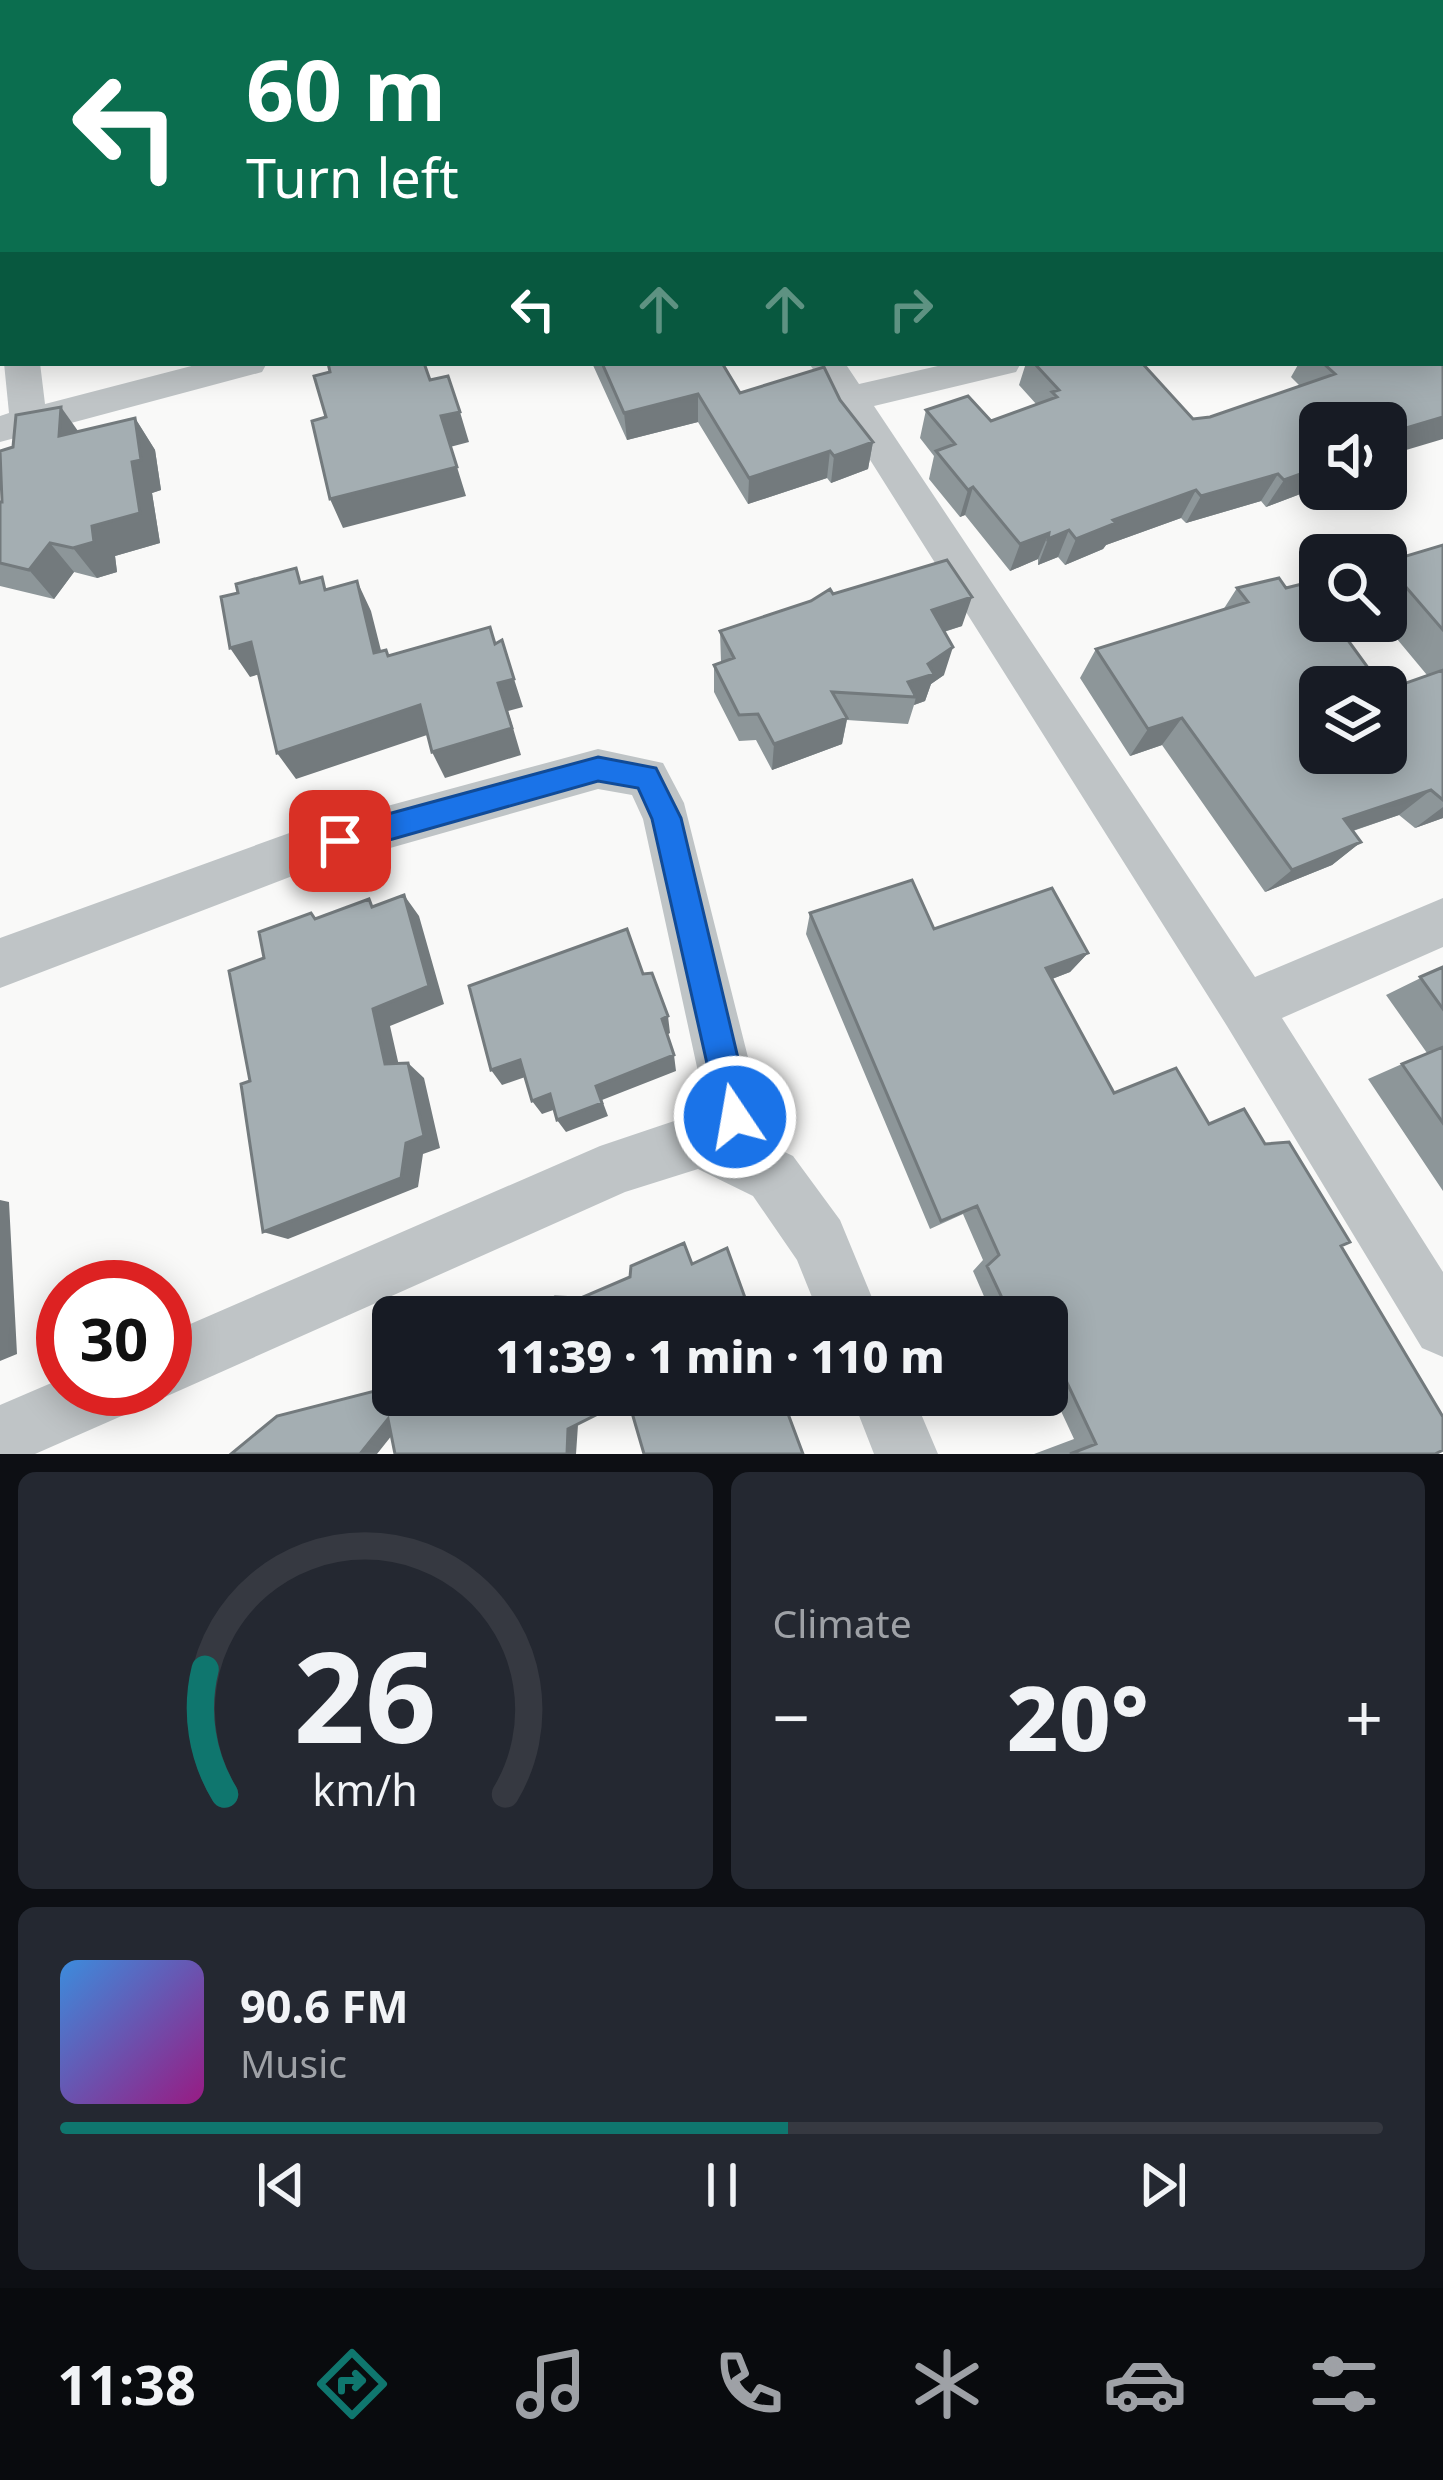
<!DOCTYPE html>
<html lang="en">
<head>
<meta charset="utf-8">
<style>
  body { margin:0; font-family:"Noto Sans",sans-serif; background:#242831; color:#f1f3f6; height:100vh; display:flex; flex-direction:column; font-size:45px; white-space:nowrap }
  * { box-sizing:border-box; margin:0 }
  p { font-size:39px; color:#9ea1a6 }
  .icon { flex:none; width:66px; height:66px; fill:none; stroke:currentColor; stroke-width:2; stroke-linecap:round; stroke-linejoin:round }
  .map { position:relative; height:1454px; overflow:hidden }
  .side { display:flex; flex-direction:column; gap:18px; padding:18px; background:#0d0f14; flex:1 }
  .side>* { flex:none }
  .top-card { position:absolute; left:0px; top:0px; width:1443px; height:366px; box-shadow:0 6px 30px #0003; background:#0b6e4f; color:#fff; overflow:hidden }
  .fabs { position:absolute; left:1299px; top:402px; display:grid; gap:24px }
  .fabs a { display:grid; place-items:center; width:108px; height:108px; border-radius:18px; background:#171b24; box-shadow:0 6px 30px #0003; font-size:60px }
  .speed { position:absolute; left:36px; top:1260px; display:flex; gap:24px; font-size:60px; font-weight:700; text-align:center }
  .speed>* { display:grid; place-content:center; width:156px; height:156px; border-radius:50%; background:#171b24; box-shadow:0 6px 30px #0003; line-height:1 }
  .speed .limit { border:18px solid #d22; background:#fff; color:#111 }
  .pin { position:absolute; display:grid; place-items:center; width:102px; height:102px; color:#fff; margin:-51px; border-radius:24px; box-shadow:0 6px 18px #0006 }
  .me { position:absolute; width:132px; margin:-66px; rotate:348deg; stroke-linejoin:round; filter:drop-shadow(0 0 9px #0008) }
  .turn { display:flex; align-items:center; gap:42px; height:252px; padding:0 48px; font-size:54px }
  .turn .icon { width:156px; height:156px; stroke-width:2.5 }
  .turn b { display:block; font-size:84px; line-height:102px }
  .lanes { display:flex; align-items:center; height:114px; padding:0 48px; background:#0003; justify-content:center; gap:60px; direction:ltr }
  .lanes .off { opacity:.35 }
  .big { font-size:90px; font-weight:800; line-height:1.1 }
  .side .card { flex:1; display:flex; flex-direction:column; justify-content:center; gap:18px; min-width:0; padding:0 42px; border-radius:18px; background:#242831 }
  .side .dial { align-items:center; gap:0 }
  .dial svg { height:312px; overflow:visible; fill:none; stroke:#363941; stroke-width:7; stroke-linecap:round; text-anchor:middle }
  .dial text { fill:#f1f3f6; stroke:none }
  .song { display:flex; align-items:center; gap:36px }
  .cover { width:144px; height:144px; border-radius:18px; background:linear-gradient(135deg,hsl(210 70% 55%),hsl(310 70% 35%)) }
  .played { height:12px; border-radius:6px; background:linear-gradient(90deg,#0f766e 55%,#363941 55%) }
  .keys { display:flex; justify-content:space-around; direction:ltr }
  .heat { display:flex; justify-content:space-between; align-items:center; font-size:66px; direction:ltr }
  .side .tiles { flex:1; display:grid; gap:18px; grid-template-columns:1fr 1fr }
  .card:last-child { grid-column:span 2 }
  .trip { position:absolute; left:372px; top:1296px; width:696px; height:120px; border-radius:18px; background:#171b24; box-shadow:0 6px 30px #0003; font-weight:800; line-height:120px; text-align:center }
  .menu { display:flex; height:192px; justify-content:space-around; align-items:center; background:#090b0e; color:#9ea1a6 }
  .menu .icon { width:84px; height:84px }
  .menu .current { color:#0f766e }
  .menu b { font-size:54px; color:#f1f3f6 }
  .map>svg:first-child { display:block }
</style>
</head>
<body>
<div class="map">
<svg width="1443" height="1454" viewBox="0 0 1443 1454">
  <rect width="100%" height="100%" fill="#f9f9f8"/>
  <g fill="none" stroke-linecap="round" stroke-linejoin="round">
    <!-- street -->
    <path fill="#bfc4c6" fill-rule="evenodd" d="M 213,0 L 239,0 L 240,3 L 214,3 Z
      M 503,0 L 529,0 L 531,3 L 505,3 Z
      M 1440,48 L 1443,48 L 1443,66 L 1440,66 Z
      M 0,161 L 3,162 L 3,206 L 0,206 Z
      M 1440,184 L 1443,184 L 1443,204 L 1440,204 Z
      M 1440,249 L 1443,249 L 1440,270 Z
      M 4,363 L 40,363 L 45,404 L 203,363 L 267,363 L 262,372 L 0,442 L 0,416 L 9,413 Z
      M 809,363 L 845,363 L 859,384 L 951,363 L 1021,363 L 1016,372 L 874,406 L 1255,977 L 1443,898 L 1443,947 L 1282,1018 L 1443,1272 L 1443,1357 L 1422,1348 L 1227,1026 Z
      M 598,749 L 663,763 L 684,803 L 763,1117 L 754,1137 L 793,1156 L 840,1220 L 880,1317 L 820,1317 L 797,1260 L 753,1196 L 698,1169 L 625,1192 L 165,1397 L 146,1389 L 165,1389 L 165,1335 L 600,1146 L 686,1117 L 705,1104 L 643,819 L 632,795 L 598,789 L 295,875 L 0,988 L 0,938 L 295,831 Z
      M 63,1378 L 63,1389 L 142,1389 L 133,1411 L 35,1454 L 0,1454 L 0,1405 Z
      M 851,1395 L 913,1395 L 938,1454 L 874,1454 Z"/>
  </g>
  <!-- wall -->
  <path fill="#8d9699" d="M 569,0 L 661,0 L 654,2 L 655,3 L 571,3 Z
    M 892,0 L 1002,0 L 1005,3 L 895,3 Z
    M 1033,0 L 1293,0 L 1277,3 L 1033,3 Z
    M 592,363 L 722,363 L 740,393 L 840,400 L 873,442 L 868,469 L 831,483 L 827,478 L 748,504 L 698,422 L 627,440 Z
    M 1026,363 L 1142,363 L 1193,419 L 1210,417 L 1300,386 L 1291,377 L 1299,363 L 1440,363 L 1313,478 L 1303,493 L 1266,507 L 1261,501 L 1186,523 L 1181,518 L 1106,545 L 1103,549 L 1065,565 L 1058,557 L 1038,565 L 1038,559 L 1010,571 L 965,515 L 960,517 L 929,479 L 934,456 L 920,438 L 926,410 L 991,421 L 1037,405 L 1019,385 Z
    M 135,418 L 155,450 L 161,490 L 152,493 L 160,543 L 115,556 L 117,572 L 97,578 L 74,572 L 54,599 L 0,586 L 0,502 L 79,432 Z
    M 1443,545 L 1443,818 L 1415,828 L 1399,815 L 1353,831 L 1361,842 L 1332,865 L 1265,892 L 1162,745 L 1130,756 L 1080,678 L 1096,649 L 1223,610 L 1237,588 L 1279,578 L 1320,753 L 1427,675 L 1382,621 L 1386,621 L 1386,562 Z
    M 833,594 L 962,626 L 944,632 L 944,675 L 931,684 L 925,701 L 914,705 L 908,724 L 847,720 L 842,744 L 772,770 L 756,740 L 739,741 L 714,692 L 714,665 L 721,662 L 720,631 Z
    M 810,913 L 934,929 L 1088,953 L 1070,972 L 1052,979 L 1114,1093 L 1265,1144 L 1341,1246 L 1435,1454 L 1034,1454 L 1074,1439 L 1047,1381 L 1047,1317 L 993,1317 L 973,1271 L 983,1260 L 963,1214 L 930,1229 L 806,934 Z
    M 1443,967 L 1443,1191 L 1368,1079 L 1427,1053 L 1386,995 Z"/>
  <!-- shaded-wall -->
  <path fill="#737a7d" d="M 1180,0 L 1293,0 L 1277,3 L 1158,3 Z
    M 1443,101 L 1443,122 L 1440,123 L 1440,102 Z
    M 698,394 L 698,422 L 627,440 L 624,413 Z
    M 61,407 L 83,438 L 59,436 Z
    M 460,412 L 469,442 L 450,447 L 441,416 Z
    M 1443,417 L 1443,439 L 1386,456 L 1386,434 Z
    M 135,418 L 155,450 L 161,490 L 152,493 L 160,543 L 115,556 L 117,572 L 97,578 L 73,548 L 92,526 L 132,462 Z
    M 873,442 L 868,469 L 831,483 L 834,456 Z
    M 830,451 L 827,478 L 748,504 L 749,478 Z
    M 1320,454 L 1320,476 L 1313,478 L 1303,493 L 1266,507 L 1284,480 L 1312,457 Z
    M 457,467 L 466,496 L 343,528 L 330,499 Z
    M 1278,474 L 1261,501 L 1186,523 L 1201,496 Z
    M 973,487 L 965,515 L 960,517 L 968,490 Z
    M 1196,490 L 1181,518 L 1106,545 L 1103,549 L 1065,565 L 1076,539 L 1113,520 Z
    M 1069,530 L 1058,557 L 1038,565 L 1048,539 Z
    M 1049,533 L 1038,559 L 1010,571 L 1020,544 Z
    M 50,543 L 74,572 L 54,599 L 29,570 Z
    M 357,581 L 371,611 L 389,682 L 374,653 Z
    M 972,597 L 962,626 L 923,638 L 932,610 Z
    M 251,642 L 270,671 L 250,677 L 230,648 Z
    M 953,647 L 944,675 L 931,684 L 925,701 L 914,705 L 916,697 L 908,682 L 928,664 Z
    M 514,679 L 523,707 L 508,711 L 521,755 L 445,778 L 432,752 L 498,683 Z
    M 420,705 L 433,733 L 296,779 L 277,753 Z
    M 847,718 L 842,744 L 772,770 L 774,744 Z
    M 1182,718 L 1162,745 L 1130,756 L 1148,729 Z
    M 1431,790 L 1399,815 L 1316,843 L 1344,819 Z
    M 1443,807 L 1443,818 L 1415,828 Z
    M 1361,842 L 1332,865 L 1265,892 L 1292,870 Z
    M 404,895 L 419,916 L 444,1004 L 390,1026 L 402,1079 L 385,1064 L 373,1009 Z
    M 1088,953 L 1070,972 L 1031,987 L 1046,968 Z
    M 668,1016 L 670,1033 L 665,1036 L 662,1019 Z
    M 674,1055 L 676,1071 L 602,1100 L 608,1116 L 566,1132 L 557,1120 L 596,1086 Z
    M 520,1060 L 531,1075 L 502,1085 L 491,1070 Z
    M 408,1063 L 424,1078 L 440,1148 L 423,1154 L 418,1187 L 288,1239 L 263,1232 Z
    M 550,1094 L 559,1108 L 542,1114 L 532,1101 Z
    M 0,1200 L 9,1202 L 17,1354 L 0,1361 Z
    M 408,1415 L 377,1454 L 360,1454 L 388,1419 Z
    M 578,1425 L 576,1454 L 567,1454 L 568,1429 Z"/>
  <!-- building -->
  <path fill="#a4aeb2" stroke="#737a7d" stroke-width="3" d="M 59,0 L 172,0 L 174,3 L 45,3 Z
    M 393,0 L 451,0 L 453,3 L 395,3 Z
    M 588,0 L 653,0 L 655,3 L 590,3 Z
    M 922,0 L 1002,0 L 1005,3 L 925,3 Z
    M 1069,0 L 1180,0 L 1158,3 L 1074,3 Z
    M 1440,69 L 1443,71 L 1443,101 L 1440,102 Z
    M 1443,335 L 1443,417 L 1386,434 L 1386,423 L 1320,423 L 1320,454 L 1312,457 L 1320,467 L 1284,480 L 1278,474 L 1201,496 L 1196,490 L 1113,520 L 1116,523 L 1076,539 L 1069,530 L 1048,539 L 1049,533 L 1020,544 L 973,487 L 968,490 L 936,451 L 955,444 L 926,410 L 968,396 L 991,421 L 1057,397 L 1052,392 L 1059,390 L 1034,363 L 1142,363 L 1193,419 L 1210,417 L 1335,374 L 1323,363 L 1440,363 L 1440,336 Z
    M 328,363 L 424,363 L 430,380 L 448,376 L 460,412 L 441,416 L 457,467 L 330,499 L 312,421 L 326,417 L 314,376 L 330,372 Z
    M 602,363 L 722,363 L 740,393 L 824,367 L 840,400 L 873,442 L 834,456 L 830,451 L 749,478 L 698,394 L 624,413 Z
    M 61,407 L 59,436 L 135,418 L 141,460 L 132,462 L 140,513 L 92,526 L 94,542 L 73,548 L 50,543 L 29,570 L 0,563 L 0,502 L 2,502 L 0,451 L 13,447 L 16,415 Z
    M 1443,545 L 1443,630 L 1386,564 L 1386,562 Z
    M 947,560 L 972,597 L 932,610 L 953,647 L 928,664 L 934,674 L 908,682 L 916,697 L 832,692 L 847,718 L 774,744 L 758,714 L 739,715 L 714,665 L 734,658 L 720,631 L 811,601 L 830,589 L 833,594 Z
    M 296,568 L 300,583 L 322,577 L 325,590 L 357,581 L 374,653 L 386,650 L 388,656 L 490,627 L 495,644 L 502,640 L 514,679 L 498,683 L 512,728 L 432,752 L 420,705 L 277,753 L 251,642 L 230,648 L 221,597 L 238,593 L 236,584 Z
    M 1279,578 L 1286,588 L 1306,583 L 1320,602 L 1320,621 L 1334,621 L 1382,687 L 1320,687 L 1320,753 L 1386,753 L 1386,690 L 1443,670 L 1443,800 L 1431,790 L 1344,819 L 1361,842 L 1292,870 L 1182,718 L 1148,729 L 1096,649 L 1248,602 L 1237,588 Z
    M 912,880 L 934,929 L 1052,888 L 1088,953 L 1046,968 L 1114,1093 L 1176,1068 L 1209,1124 L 1244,1109 L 1265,1144 L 1289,1142 L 1350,1242 L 1341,1246 L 1443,1417 L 1443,1450 L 1435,1454 L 1070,1454 L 1096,1444 L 1062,1372 L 1047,1379 L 1047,1317 L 1011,1317 L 987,1266 L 999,1255 L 977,1206 L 941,1221 L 810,913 Z
    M 404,895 L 429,986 L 373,1009 L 385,1064 L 408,1063 L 424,1136 L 406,1143 L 401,1178 L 263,1232 L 241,1084 L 250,1081 L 229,971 L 264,958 L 259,932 L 311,913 L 315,919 L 369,899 L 372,907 Z
    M 627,929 L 643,974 L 652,973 L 668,1016 L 662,1019 L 674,1055 L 596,1086 L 602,1103 L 557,1120 L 550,1094 L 532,1101 L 520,1060 L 491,1070 L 469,986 Z
    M 1443,967 L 1443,1009 L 1420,977 Z
    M 1443,1047 L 1443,1123 L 1402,1064 Z
    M 684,1243 L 692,1264 L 727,1248 L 752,1317 L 508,1317 L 555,1297 L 581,1298 L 630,1277 L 631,1266 Z
    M 393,1366 L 393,1395 L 781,1395 L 803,1454 L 644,1454 L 628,1399 L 568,1429 L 567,1454 L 395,1454 L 388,1419 L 360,1454 L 231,1454 L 277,1416 L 383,1389 L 380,1372 Z"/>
  <!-- route -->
  <path fill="#1a73e8" stroke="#114b97" stroke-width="3" d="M 598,757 L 656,768 L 681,818 L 752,1117 L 747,1129 L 735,1134 L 723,1129 L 719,1117 L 652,819 L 638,788 L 598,781 L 340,854 L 330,850 L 326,841 L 330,831 L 340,827 Z"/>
</svg>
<div class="fabs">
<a><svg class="icon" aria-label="sound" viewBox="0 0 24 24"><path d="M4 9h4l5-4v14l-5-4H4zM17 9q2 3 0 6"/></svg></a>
<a><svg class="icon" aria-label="search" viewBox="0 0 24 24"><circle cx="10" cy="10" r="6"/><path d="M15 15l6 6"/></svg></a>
<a><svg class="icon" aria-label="layers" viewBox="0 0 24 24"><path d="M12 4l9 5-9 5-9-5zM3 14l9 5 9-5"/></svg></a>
</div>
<div class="speed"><div class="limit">30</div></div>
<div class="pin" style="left:340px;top:841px;background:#d93025"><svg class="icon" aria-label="arrive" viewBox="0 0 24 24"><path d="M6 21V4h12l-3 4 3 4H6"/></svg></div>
<svg class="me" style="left:735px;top:1117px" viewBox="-20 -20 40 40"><circle r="17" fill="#1a73e8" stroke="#fff" stroke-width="3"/><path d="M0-11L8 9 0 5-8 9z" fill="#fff"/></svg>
<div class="trip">11:39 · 1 min · 110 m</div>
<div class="top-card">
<div class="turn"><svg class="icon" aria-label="left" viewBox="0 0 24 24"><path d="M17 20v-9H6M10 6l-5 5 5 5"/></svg><div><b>60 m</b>Turn left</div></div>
<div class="lanes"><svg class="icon" aria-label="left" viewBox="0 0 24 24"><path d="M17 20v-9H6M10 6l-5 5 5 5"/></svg><svg class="icon off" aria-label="ahead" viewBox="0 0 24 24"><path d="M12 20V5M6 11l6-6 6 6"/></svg><svg class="icon off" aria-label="ahead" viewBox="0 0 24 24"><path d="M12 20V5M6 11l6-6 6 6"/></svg><svg class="icon off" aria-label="right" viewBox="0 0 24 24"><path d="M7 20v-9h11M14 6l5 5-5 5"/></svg></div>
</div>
</div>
<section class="side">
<div class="tiles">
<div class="card dial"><svg viewBox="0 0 100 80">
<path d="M14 69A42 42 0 1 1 86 69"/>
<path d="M14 69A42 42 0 0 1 9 37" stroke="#0f766e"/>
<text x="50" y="56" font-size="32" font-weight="700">26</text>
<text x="50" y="72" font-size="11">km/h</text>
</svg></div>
<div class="card"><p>Climate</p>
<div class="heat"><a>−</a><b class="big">20°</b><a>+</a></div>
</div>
<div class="card">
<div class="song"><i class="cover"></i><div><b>90.6 FM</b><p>Music</p></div></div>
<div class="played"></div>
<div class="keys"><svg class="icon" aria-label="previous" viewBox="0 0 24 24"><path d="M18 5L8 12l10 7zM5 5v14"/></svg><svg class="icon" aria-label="pause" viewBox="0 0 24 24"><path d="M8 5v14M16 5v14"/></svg><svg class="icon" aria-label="next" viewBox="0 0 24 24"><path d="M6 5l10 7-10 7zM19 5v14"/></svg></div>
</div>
</div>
</section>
<nav class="menu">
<b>11:38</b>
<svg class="icon current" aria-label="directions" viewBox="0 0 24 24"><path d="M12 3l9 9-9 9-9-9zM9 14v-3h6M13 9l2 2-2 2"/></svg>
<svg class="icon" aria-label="music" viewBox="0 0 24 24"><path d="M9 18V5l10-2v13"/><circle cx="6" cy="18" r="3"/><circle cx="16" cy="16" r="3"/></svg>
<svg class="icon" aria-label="phone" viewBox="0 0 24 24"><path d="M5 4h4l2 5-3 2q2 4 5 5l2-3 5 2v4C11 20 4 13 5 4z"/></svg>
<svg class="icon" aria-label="climate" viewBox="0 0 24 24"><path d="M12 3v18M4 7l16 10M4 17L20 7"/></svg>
<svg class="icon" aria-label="car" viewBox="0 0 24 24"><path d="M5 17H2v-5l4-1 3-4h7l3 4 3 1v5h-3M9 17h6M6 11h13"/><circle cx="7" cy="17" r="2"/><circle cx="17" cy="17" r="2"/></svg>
<svg class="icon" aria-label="filters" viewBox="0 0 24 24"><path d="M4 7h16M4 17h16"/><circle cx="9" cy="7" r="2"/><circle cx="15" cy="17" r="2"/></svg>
</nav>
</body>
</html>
